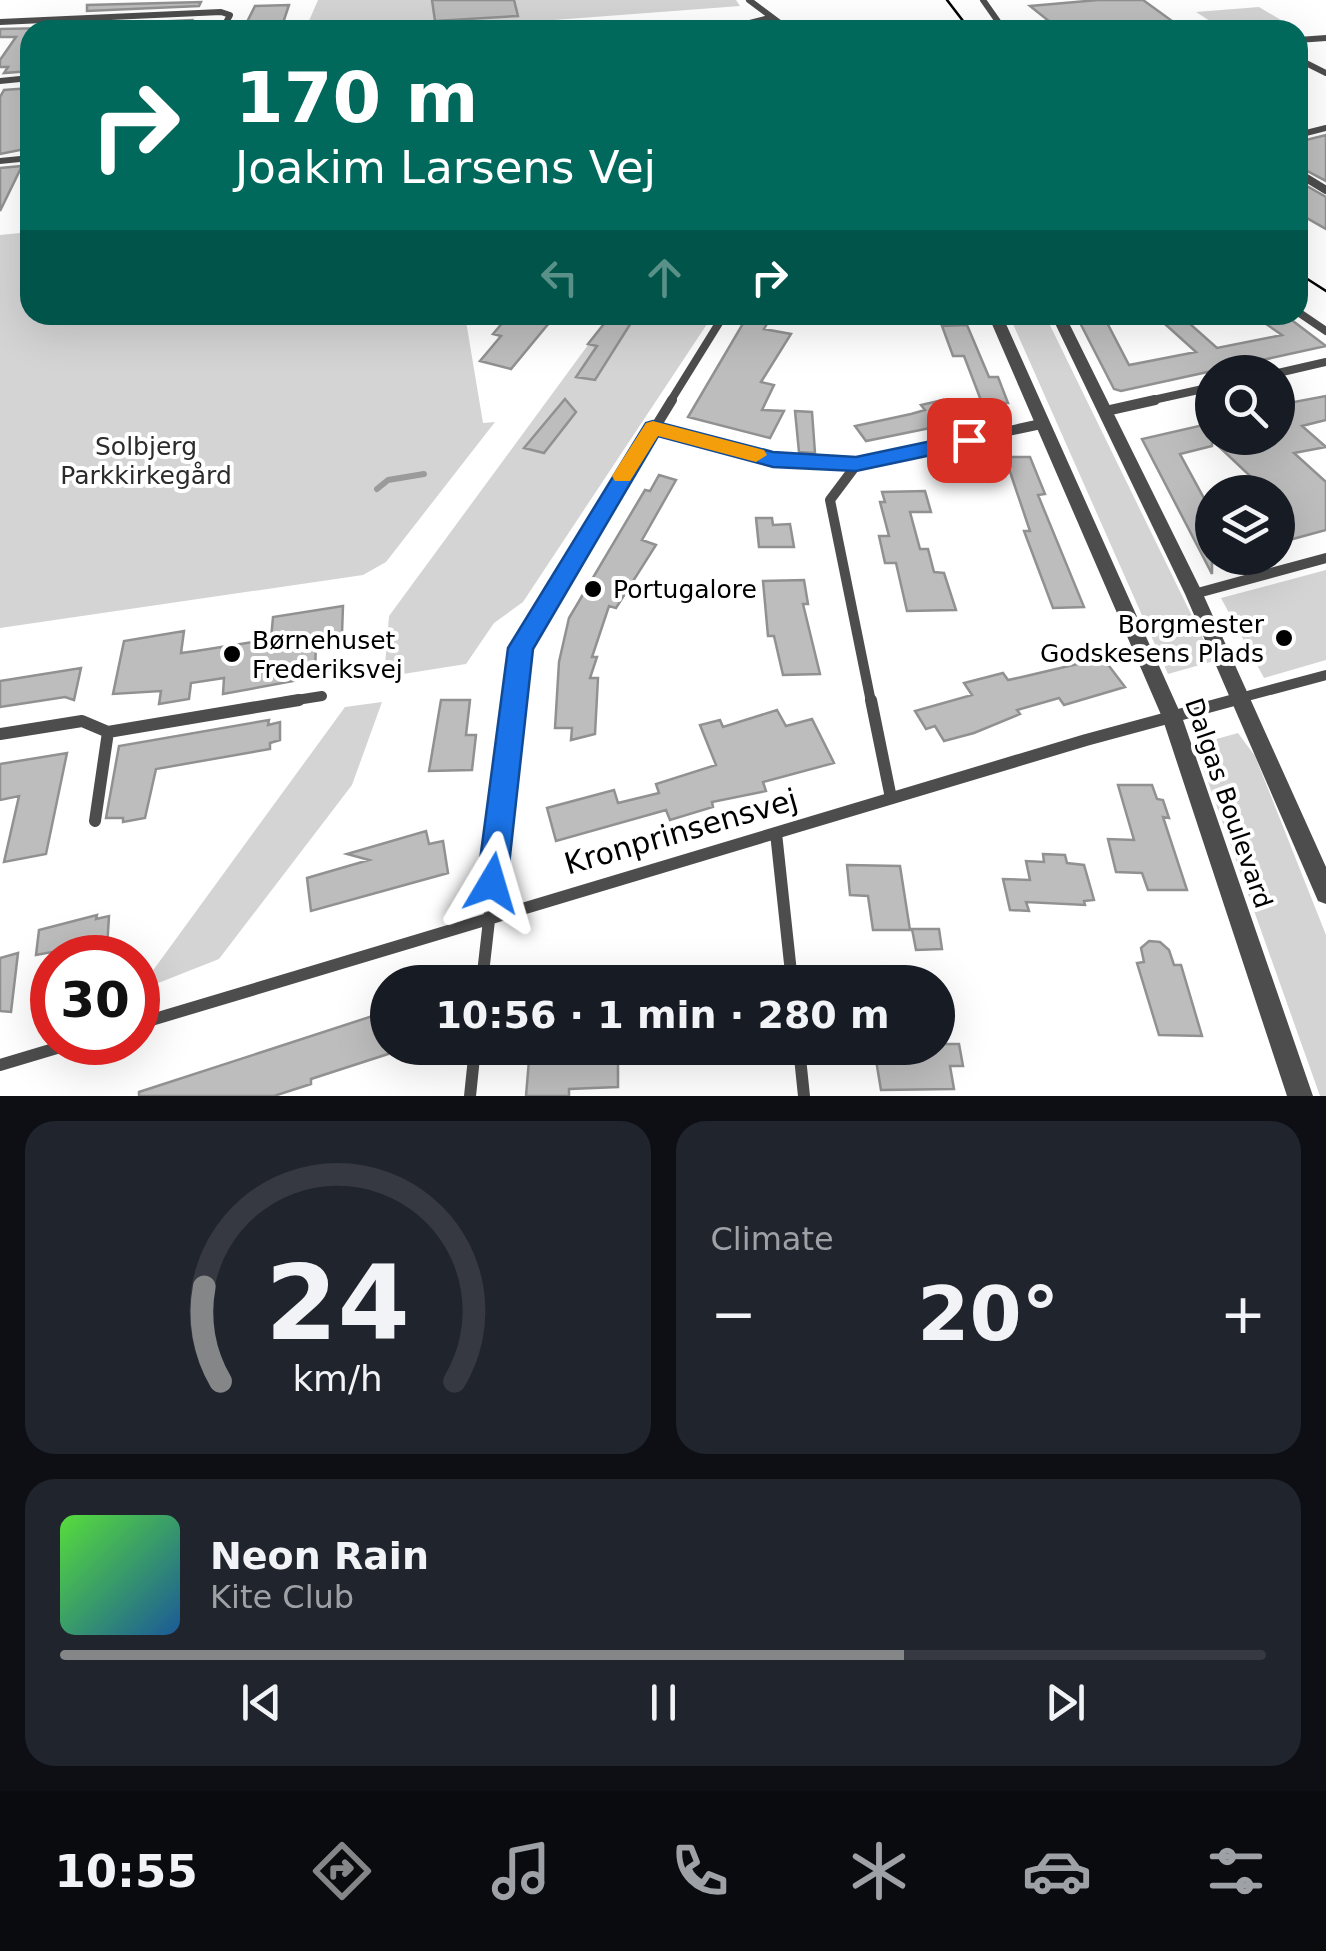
<!DOCTYPE html>
<html lang="en">
<head>
<meta charset="utf-8">
<style>
  body { margin:0; font-family:"DejaVu Sans",sans-serif; background:#20242c; color:#f1f3f6; height:100vh; display:flex; flex-direction:column; font-size:38px; white-space:nowrap }
  * { box-sizing:border-box; margin:0 }
  p { font-size:32px; color:#9ea1a6 }
  .icon { flex:none; width:55px; height:55px; fill:none; stroke:currentColor; stroke-width:2; stroke-linecap:round; stroke-linejoin:round }
  .map { position:relative; height:1096px; overflow:hidden }
  .details { display:flex; flex-direction:column; gap:25px; padding:25px; background:#0d0f14; flex:1 }
  .details>* { flex:none }
  .banner { position:absolute; left:20px; top:20px; width:1288px; height:305px; border-radius:30px; box-shadow:0 10px 40px #0002; background:#00695c; color:#fff; overflow:hidden }
  .tools { position:absolute; left:1195px; top:355px; display:grid; gap:20px }
  .tools a { display:grid; place-items:center; width:100px; height:100px; border-radius:50%; background:#171b24; box-shadow:0 10px 40px #0002; font-size:50px }
  .speed { position:absolute; left:30px; top:935px; display:flex; gap:20px; font-size:50px; font-weight:700; text-align:center }
  .speed>* { display:grid; place-content:center; width:130px; height:130px; border-radius:50%; background:#171b24; box-shadow:0 10px 40px #0002; line-height:1 }
  .speed .limit { border:15px solid #d22; background:#fff; color:#111 }
  .pin { position:absolute; display:grid; place-items:center; width:85px; height:85px; color:#fff; margin:-42px; border-radius:20px; box-shadow:0 5px 15px #0006 }
  .me { position:absolute; width:110px; margin:-55px; rotate:7deg; stroke-linejoin:round; filter:drop-shadow(0 0 8px #0008) }
  .turn { display:flex; align-items:center; gap:35px; height:210px; padding:0 50px; font-size:45px }
  .turn .icon { width:130px; height:130px; stroke-width:2.5 }
  .turn b { display:block; font-size:70px; line-height:85px }
  .lanes { display:flex; align-items:center; height:95px; padding:0 50px; background:#0003; justify-content:center; gap:50px; direction:ltr }
  .lanes .off { opacity:.35 }
  .big { font-size:75px; font-weight:600; line-height:1.1 }
  .details .card { flex:1; display:flex; flex-direction:column; justify-content:center; gap:15px; min-width:0; padding:0 35px; border-radius:30px; background:#20242c }
  .details .dial { align-items:center; gap:0 }
  .dial svg { height:260px; overflow:visible; fill:none; stroke:#363941; stroke-width:7; stroke-linecap:round; text-anchor:middle }
  .dial text { fill:#f1f3f6; stroke:none }
  .song { display:flex; align-items:center; gap:30px }
  .cover { width:120px; height:120px; border-radius:15px; background:linear-gradient(135deg,hsl(110 70% 55%),hsl(210 70% 35%)) }
  .played { height:10px; border-radius:5px; background:linear-gradient(90deg,#858687 70%,#363941 70%) }
  .keys { display:flex; justify-content:space-around; direction:ltr }
  .heat { display:flex; justify-content:space-between; align-items:center; font-size:55px; direction:ltr }
  .details .tiles { flex:1; display:grid; gap:25px; grid-template-columns:1fr 1fr }
  .card:last-child { grid-column:span 2 }
  .trip { position:absolute; left:370px; top:965px; width:585px; height:100px; border-radius:50px; background:#171b24; box-shadow:0 10px 40px #0002; font-weight:600; line-height:100px; text-align:center }
  .tab-bar { display:flex; height:160px; justify-content:space-around; align-items:center; background:#090b0e; color:#9ea1a6 }
  .tab-bar .icon { width:70px; height:70px }
  .tab-bar .on { color:#858687 }
  .tab-bar b { font-size:45px; color:#f1f3f6 }
  .map>svg:first-child { display:block }
</style>
</head>
<body>
<div class="map">
<svg width="1326" height="1096" viewBox="0 0 1326 1096">
  <rect width="100%" height="100%" fill="#fff"/>
  <!-- green -->
  <path fill="#d4d4d4" d="M 318,0 L 736,0 L 740,6 L 554,20 L 541,22 L 542,30 L 305,30 Z
    M 1259,7 L 1293,27 L 1224,30 L 1196,12 Z
    M 30,232 L 30,315 L 465,315 L 483,423 L 495,422 L 386,562 L 363,575 L 0,628 L 0,235 Z
    M 610,315 L 713,315 L 523,602 L 494,623 L 466,664 L 384,677 L 389,616 Z
    M 1009,315 L 1045,315 L 1214,661 L 1168,674 Z
    M 1326,570 L 1326,660 L 1264,678 L 1221,598 Z
    M 382,702 L 352,785 L 219,959 L 138,991 L 345,707 Z
    M 1238,733 L 1255,756 L 1326,935 L 1326,1096 L 1320,1096 L 1195,745 Z"/>
  <g fill="none" stroke-linecap="round" stroke-linejoin="round">
    <!-- stream -->
    <path stroke="#9b9b9b" stroke-width="6" d="M 377,489 L 388,480 L 424,474"/>
  </g>
  <!-- building -->
  <path fill="#bdbdbd" stroke="#919191" stroke-width="2.5" d="M 432,0 L 514,0 L 518,16 L 435,21 Z
    M 1098,0 L 1143,0 L 1179,26 L 1060,30 L 1030,6 Z
    M 201,2 L 199,6 L 87,11 L 87,5 Z
    M 289,5 L 281,29 L 251,30 L 253,25 L 245,26 L 255,6 Z
    M 192,20 L 187,30 L 87,30 L 87,25 Z
    M 51,28 L 30,29 L 30,71 L 4,73 L 8,67 L 0,67 L 0,60 L 16,37 L 0,37 L 0,29 Z
    M 30,88 L 30,148 L 0,154 L 0,97 L 4,90 Z
    M 1326,135 L 1326,181 L 1298,166 L 1298,142 Z
    M 22,166 L 0,211 L 0,168 Z
    M 1298,181 L 1326,197 L 1326,229 L 1298,213 Z
    M 509,315 L 549,323 L 511,369 L 480,361 L 501,336 L 493,334 Z
    M 611,315 L 636,315 L 595,380 L 576,377 L 597,346 L 588,344 Z
    M 748,315 L 772,315 L 764,329 L 791,334 L 761,382 L 774,385 L 762,410 L 784,411 L 770,438 L 688,417 Z
    M 1076,315 L 1103,315 L 1129,365 L 1196,352 L 1155,315 L 1180,315 L 1217,348 L 1282,335 L 1253,315 L 1285,315 L 1326,346 L 1121,391 L 1114,389 Z
    M 967,325 L 989,377 L 998,377 L 1008,403 L 982,403 L 964,356 L 953,356 L 942,326 Z
    M 1326,396 L 1326,420 L 1302,426 L 1326,447 L 1294,453 L 1326,482 L 1326,530 L 1278,543 L 1278,492 L 1267,492 L 1212,440 L 1212,446 L 1180,454 L 1212,513 L 1212,574 L 1142,439 L 1212,423 L 1212,438 L 1278,438 L 1278,405 Z
    M 565,399 L 576,412 L 544,453 L 524,448 Z
    M 943,400 L 960,422 L 866,441 L 855,426 L 911,414 L 925,410 L 921,405 Z
    M 795,411 L 812,412 L 815,453 L 799,452 Z
    M 1005,457 L 1030,457 L 1045,494 L 1038,495 L 1084,607 L 1053,608 L 1024,531 L 1030,531 Z
    M 659,475 L 676,480 L 642,540 L 656,545 L 616,608 L 609,606 L 592,657 L 597,657 L 590,678 L 598,678 L 595,734 L 571,740 L 572,728 L 555,728 L 559,662 L 569,618 L 645,490 L 650,491 Z
    M 925,491 L 931,512 L 910,512 L 920,549 L 928,549 L 934,572 L 944,573 L 956,610 L 907,611 L 896,563 L 885,563 L 879,536 L 889,536 L 880,502 L 885,502 L 882,492 Z
    M 756,518 L 772,518 L 773,525 L 790,524 L 794,547 L 759,547 Z
    M 804,580 L 808,604 L 803,604 L 820,674 L 783,675 L 774,636 L 768,636 L 763,581 Z
    M 343,606 L 342,634 L 316,639 L 315,677 L 223,694 L 224,678 L 191,683 L 189,699 L 159,704 L 161,691 L 113,694 L 124,641 L 184,631 L 181,653 L 196,651 L 271,639 L 273,617 Z
    M 1103,658 L 1125,687 L 1064,705 L 1059,698 L 1017,710 L 1020,714 L 974,733 L 944,741 L 935,726 L 926,729 L 915,711 L 972,695 L 964,683 L 1003,673 L 1008,680 L 1022,677 Z
    M 81,668 L 74,700 L 65,697 L 0,707 L 0,681 Z
    M 441,700 L 470,700 L 466,735 L 476,735 L 472,770 L 429,771 Z
    M 777,710 L 786,726 L 812,719 L 834,763 L 763,782 L 766,791 L 712,802 L 713,807 L 670,820 L 666,810 L 556,841 L 547,808 L 614,790 L 618,803 L 659,793 L 656,784 L 716,765 L 700,725 L 720,720 L 723,727 Z
    M 269,720 L 268,725 L 280,722 L 280,740 L 270,743 L 270,749 L 156,769 L 145,818 L 123,822 L 123,818 L 106,818 L 119,746 Z
    M 67,753 L 46,854 L 4,862 L 19,796 L 0,800 L 0,764 Z
    M 1118,785 L 1152,785 L 1157,799 L 1163,800 L 1169,818 L 1163,817 L 1187,890 L 1148,890 L 1142,873 L 1116,872 L 1108,839 L 1134,840 Z
    M 426,831 L 429,844 L 443,841 L 448,873 L 311,911 L 307,878 L 369,860 L 347,854 Z
    M 1043,854 L 1065,855 L 1067,863 L 1084,865 L 1094,900 L 1084,901 L 1085,905 L 1026,902 L 1029,911 L 1010,910 L 1003,879 L 1030,880 L 1026,861 L 1044,862 Z
    M 847,865 L 900,866 L 910,930 L 873,930 L 868,896 L 850,895 Z
    M 97,915 L 96,919 L 109,916 L 107,948 L 93,952 L 92,958 L 51,958 L 52,952 L 36,955 L 39,930 Z
    M 912,929 L 939,929 L 942,949 L 916,950 Z
    M 1149,941 L 1160,942 L 1169,950 L 1174,965 L 1181,965 L 1202,1036 L 1159,1035 L 1137,963 L 1144,962 L 1141,948 Z
    M 18,953 L 11,1012 L 0,1011 L 0,958 Z
    M 388,1011 L 388,1054 L 311,1079 L 311,1084 L 274,1096 L 139,1096 L 139,1092 Z
    M 938,1044 L 959,1044 L 963,1066 L 950,1066 L 954,1089 L 881,1090 L 874,1048 L 938,1048 Z
    M 530,1048 L 618,1054 L 618,1087 L 569,1089 L 569,1096 L 526,1096 Z"/>
  <g fill="none" stroke-linecap="round" stroke-linejoin="round">
    <!-- minor-far3 -->
    <path stroke="#4d4d4d" stroke-width="6" d="M 749,0 L 789,30
      M 983,0 L 1004,30
      M 0,22 L 221,12 L 230,15 L 222,30
      M 722,30 L 769,18
      M 1298,59 L 1326,73
      M 0,81 L 30,78
      M 1298,135 L 1326,128"/>
    <!-- minor-far2 -->
    <path stroke="#4d4d4d" stroke-width="8" d="M 1298,173 L 1326,190
      M 1298,312 L 1326,331
      M 1278,373 L 1326,362
      M 670,402 L 724,315
      M 1144,402 L 1212,387"/>
    <!-- minor-far1 -->
    <path stroke="#4d4d4d" stroke-width="10" d="M 1106,411 L 1155,400
      M 653,428 L 773,460 L 857,464 L 1041,424
      M 857,464 L 830,500 L 871,702
      M 1194,594 L 1326,558
      M 284,702 L 322,696
      M 514,702 L 520,648 L 672,400
      M 1225,702 L 1326,675"/>
    <!-- minor -->
    <path stroke="#4d4d4d" stroke-width="12" d="M 871,700 L 891,798
      M 0,734 L 82,721 L 108,732 L 299,700
      M 95,821 L 108,732
      M 776,833 L 792,982
      M 482,982 L 514,700
      M 138,1024 L 1086,740 L 1234,700
      M 799,1048 L 804,1096
      M 0,1065 L 77,1042
      M 470,1096 L 475,1048"/>
    <!-- tertiary -->
    <path fill="#4d4d4d" fill-rule="evenodd" d="M 1326,35 L 1326,41 L 1298,43 L 1298,37 Z
      M 30,155 L 30,161 L 0,164 L 0,158 Z
      M 988,315 L 1002,315 L 1182,717 L 1313,1096 L 1287,1096 L 1162,717 Z
      M 1051,315 L 1065,315 L 1203,594 L 1326,867 L 1326,904 L 1318,901 L 1185,594 Z"/>
    <!-- tram -->
    <path stroke="#000" stroke-width="2.5" d="M 947,0 L 970,30
      M 1298,273 L 1326,291"/>
  </g>
  <!-- route -->
  <path fill="#1a73e8" stroke="#114b97" stroke-width="2.5" d="M 653,421 L 773,452 L 856,457 L 969,433 L 979,440 L 969,447 L 856,471 L 773,467 L 658,436 L 533,649 L 507,883 L 502,893 L 492,897 L 481,893 L 477,883 L 508,648 L 646,423 Z"/>
  <!-- slow -->
  <path fill="#f59e0b" d="M 653,421 L 764,450 L 767,455 L 756,462 L 658,436 L 630,481 L 615,481 L 612,476 L 646,423 Z"/>
  <!-- markers -->
  <g fill="#000" stroke="#fff" stroke-width="4">
    <circle cx="593" cy="589" r="10"/>
    <circle cx="1284" cy="638" r="10"/>
    <circle cx="232" cy="654" r="10"/>
  </g>
  <g text-anchor="middle" stroke-width="8" stroke-linejoin="round" paint-order="stroke">
    <!-- park labels -->
    <g font-size="25" fill="#2b2b2b" stroke="#fff">
      <text x="146" y="455">Solbjerg<tspan x="146" dy="29">Parkkirkegård</tspan></text>
    </g>
    <!-- poi labels -->
    <g font-size="25" fill="#000" stroke="#fff" text-anchor="start">
      <text x="613" y="598">Portugalore</text>
      <text x="1264" y="633" text-anchor="end">Borgmester<tspan x="1264" dy="29">Godskesens Plads</tspan></text>
      <text x="252" y="649">Børnehuset<tspan x="252" dy="29">Frederiksvej</tspan></text>
    </g>
    <!-- street labels -->
    <g font-size="25" fill="#000" stroke="#fff">
      <text transform="translate(1229 803) rotate(71)" y="9">Dalgas Boulevard</text>
    </g>
    <!-- near-street labels -->
    <g font-size="30" fill="#000" stroke="#fff">
      <text transform="translate(681 832) rotate(-16)" y="10">Kronprinsensvej</text>
    </g>
  </g>
</svg>
<div class="tools">
<a><svg class="icon" aria-label="search" viewBox="0 0 24 24"><circle cx="10" cy="10" r="6"/><path d="M15 15l6 6"/></svg></a>
<a><svg class="icon" aria-label="layers" viewBox="0 0 24 24"><path d="M12 4l9 5-9 5-9-5zM3 14l9 5 9-5"/></svg></a>
</div>
<div class="speed"><div class="limit">30</div></div>
<div class="pin" style="left:969px;top:440px;background:#d93025"><svg class="icon" aria-label="arrive" viewBox="0 0 24 24"><path d="M6 21V4h12l-3 4 3 4H6"/></svg></div>
<svg class="me" style="left:492px;top:883px" viewBox="-20 -20 40 40"><path d="M0-17L14 15 0 8-14 15z" fill="#1a73e8" stroke="#fff" stroke-width="4"/></svg>
<div class="trip">10:56 · 1 min · 280 m</div>
<div class="banner">
<div class="turn"><svg class="icon" aria-label="right" viewBox="0 0 24 24"><path d="M7 20v-9h11M14 6l5 5-5 5"/></svg><div><b>170 m</b>Joakim Larsens Vej</div></div>
<div class="lanes"><svg class="icon off" aria-label="left" viewBox="0 0 24 24"><path d="M17 20v-9H6M10 6l-5 5 5 5"/></svg><svg class="icon off" aria-label="ahead" viewBox="0 0 24 24"><path d="M12 20V5M6 11l6-6 6 6"/></svg><svg class="icon" aria-label="right" viewBox="0 0 24 24"><path d="M7 20v-9h11M14 6l5 5-5 5"/></svg></div>
</div>
</div>
<section class="details">
<div class="tiles">
<div class="card dial"><svg viewBox="0 0 100 80">
<path d="M14 69A42 42 0 1 1 86 69"/>
<path d="M14 69A42 42 0 0 1 9 40" stroke="#858687"/>
<text x="50" y="56" font-size="32" font-weight="700">24</text>
<text x="50" y="72" font-size="11">km/h</text>
</svg></div>
<div class="card"><p>Climate</p>
<div class="heat"><a>−</a><b class="big">20°</b><a>+</a></div>
</div>
<div class="card">
<div class="song"><i class="cover"></i><div><b>Neon Rain</b><p>Kite Club</p></div></div>
<div class="played"></div>
<div class="keys"><svg class="icon" aria-label="previous" viewBox="0 0 24 24"><path d="M18 5L8 12l10 7zM5 5v14"/></svg><svg class="icon" aria-label="pause" viewBox="0 0 24 24"><path d="M8 5v14M16 5v14"/></svg><svg class="icon" aria-label="next" viewBox="0 0 24 24"><path d="M6 5l10 7-10 7zM19 5v14"/></svg></div>
</div>
</div>
</section>
<nav class="tab-bar">
<b>10:55</b>
<svg class="icon on" aria-label="directions" viewBox="0 0 24 24"><path d="M12 3l9 9-9 9-9-9zM9 14v-3h6M13 9l2 2-2 2"/></svg>
<svg class="icon" aria-label="music" viewBox="0 0 24 24"><path d="M9 18V5l10-2v13"/><circle cx="6" cy="18" r="3"/><circle cx="16" cy="16" r="3"/></svg>
<svg class="icon" aria-label="phone" viewBox="0 0 24 24"><path d="M5 4h4l2 5-3 2q2 4 5 5l2-3 5 2v4C11 20 4 13 5 4z"/></svg>
<svg class="icon" aria-label="climate" viewBox="0 0 24 24"><path d="M12 3v18M4 7l16 10M4 17L20 7"/></svg>
<svg class="icon" aria-label="car" viewBox="0 0 24 24"><path d="M5 17H2v-5l4-1 3-4h7l3 4 3 1v5h-3M9 17h6M6 11h13"/><circle cx="7" cy="17" r="2"/><circle cx="17" cy="17" r="2"/></svg>
<svg class="icon" aria-label="filters" viewBox="0 0 24 24"><path d="M4 7h16M4 17h16"/><circle cx="9" cy="7" r="2"/><circle cx="15" cy="17" r="2"/></svg>
</nav>
</body>
</html>
